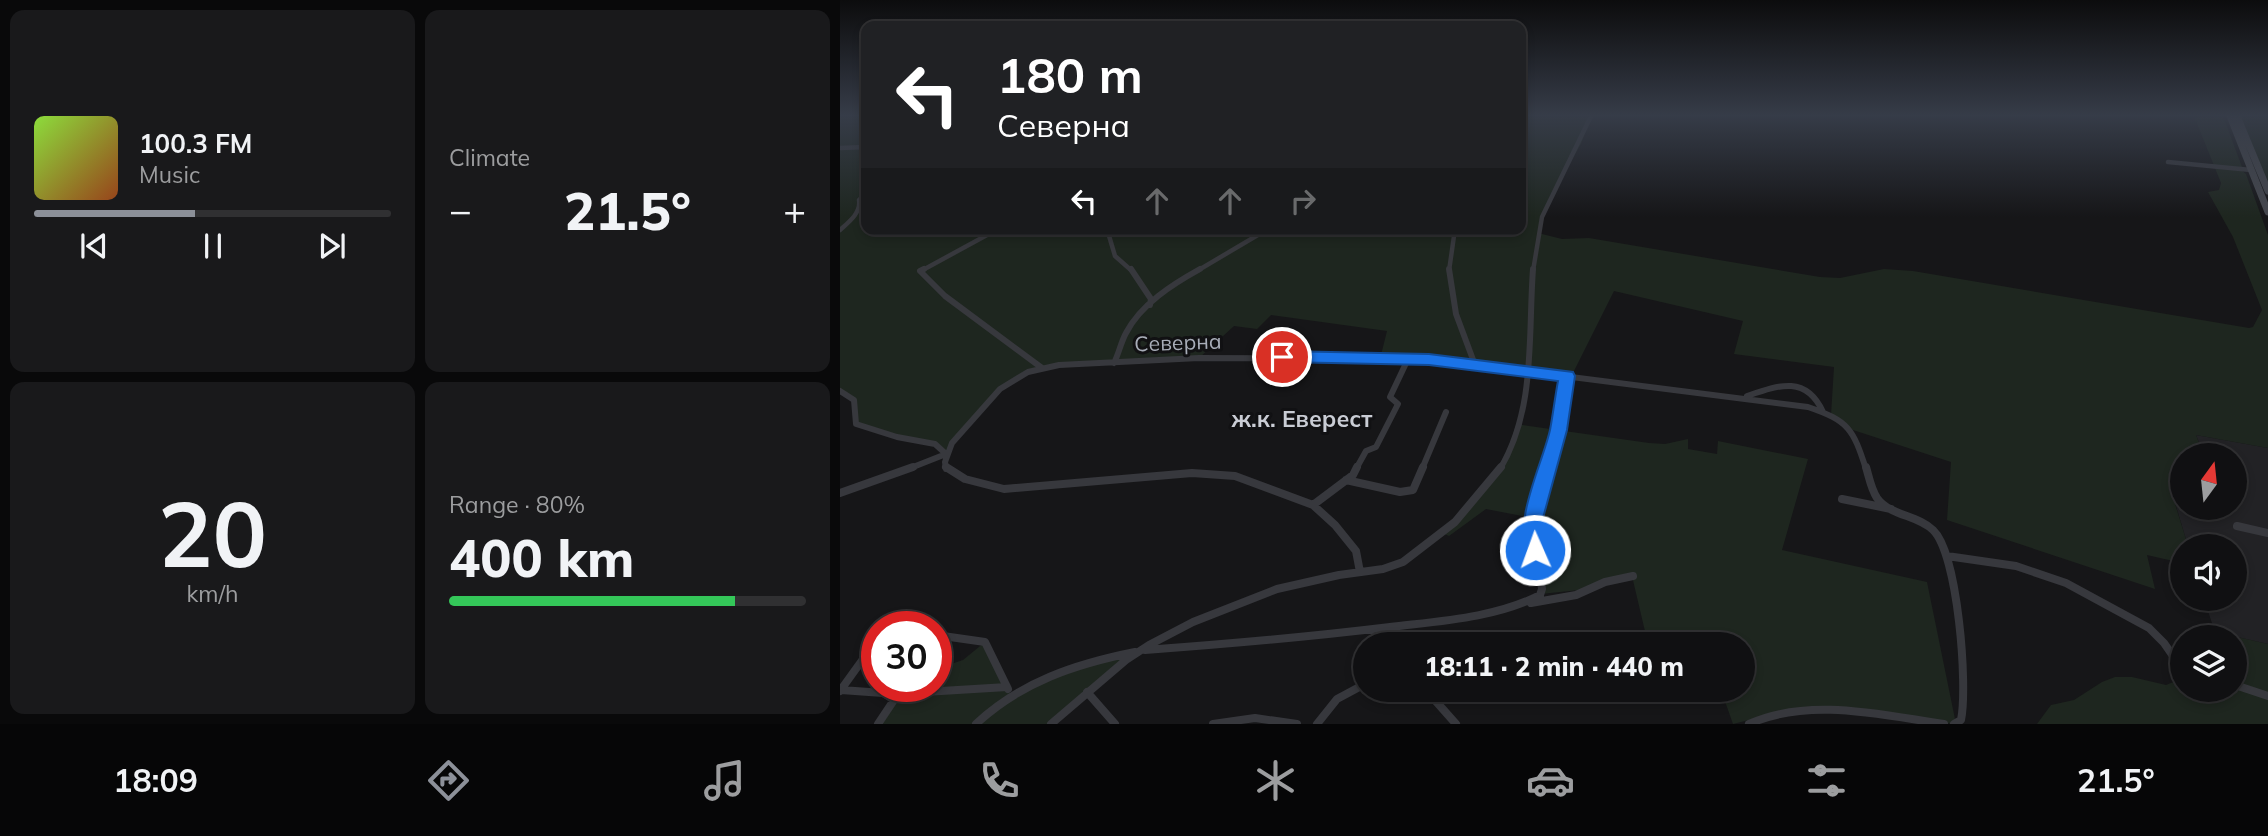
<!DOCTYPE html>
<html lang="en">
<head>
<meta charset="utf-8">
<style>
  body { margin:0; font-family:Mulish,sans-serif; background:#19191b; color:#f1f3f6; height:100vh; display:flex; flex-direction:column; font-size:26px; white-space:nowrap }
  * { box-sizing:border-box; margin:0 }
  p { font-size:23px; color:#9c9d9f }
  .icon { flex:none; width:38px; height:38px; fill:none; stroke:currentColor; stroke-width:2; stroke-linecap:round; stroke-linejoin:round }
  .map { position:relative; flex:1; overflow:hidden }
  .sheet { display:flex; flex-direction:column; gap:10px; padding:10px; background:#09090a; width:840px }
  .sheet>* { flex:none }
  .banner { position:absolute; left:21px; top:21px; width:665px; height:214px; border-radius:14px; box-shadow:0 4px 10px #0003,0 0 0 2px #303032; background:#202124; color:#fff; overflow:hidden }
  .needle { width:46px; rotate:15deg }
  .tools { position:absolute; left:1330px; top:443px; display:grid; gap:14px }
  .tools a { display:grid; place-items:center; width:77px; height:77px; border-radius:50%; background:#101012; box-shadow:0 4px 10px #0003,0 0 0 2px #303032; font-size:35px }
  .speed { position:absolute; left:21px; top:611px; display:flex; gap:14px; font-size:35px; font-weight:700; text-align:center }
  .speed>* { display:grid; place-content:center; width:91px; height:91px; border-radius:50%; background:#101012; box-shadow:0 4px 10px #0003,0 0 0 2px #303032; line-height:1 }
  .speed .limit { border:10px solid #d22; background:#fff; color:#111 }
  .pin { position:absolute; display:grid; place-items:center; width:60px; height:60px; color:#fff; margin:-30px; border:4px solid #fff; border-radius:50%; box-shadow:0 2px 7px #0007 }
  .me { position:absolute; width:77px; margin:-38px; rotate:358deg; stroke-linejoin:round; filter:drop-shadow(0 0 5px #0008) }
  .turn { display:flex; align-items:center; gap:24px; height:147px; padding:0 21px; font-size:32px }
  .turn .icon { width:91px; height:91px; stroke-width:2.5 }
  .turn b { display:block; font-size:49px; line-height:60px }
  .lanes { display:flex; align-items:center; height:66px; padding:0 21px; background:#0003; justify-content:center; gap:35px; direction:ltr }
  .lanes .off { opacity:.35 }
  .big { font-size:52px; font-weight:800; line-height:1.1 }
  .sheet .tile { flex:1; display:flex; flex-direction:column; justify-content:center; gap:10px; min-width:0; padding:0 24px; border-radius:14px; background:#19191b }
  .sheet .dial { align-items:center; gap:0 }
  .dial b { font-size:91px; line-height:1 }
  .song { display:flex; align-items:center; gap:21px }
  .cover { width:84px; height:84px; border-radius:10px; background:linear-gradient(135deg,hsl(90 70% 55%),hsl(20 70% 35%)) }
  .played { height:7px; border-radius:4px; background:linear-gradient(90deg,#8c9099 45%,#303032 45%) }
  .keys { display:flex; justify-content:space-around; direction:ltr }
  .heat { display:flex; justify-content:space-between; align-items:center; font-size:38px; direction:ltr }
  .charge { height:10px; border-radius:5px; background:linear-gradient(90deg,#34c759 80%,#303032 0) }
  .sheet .tiles { flex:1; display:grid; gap:10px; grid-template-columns:repeat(2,1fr) }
  .trip { position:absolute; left:513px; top:632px; width:402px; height:70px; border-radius:35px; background:#101012; box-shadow:0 4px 10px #0003,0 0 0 2px #303032; font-weight:800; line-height:70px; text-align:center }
  .tabs { display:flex; height:112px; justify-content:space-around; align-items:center; background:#060607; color:#9c9d9f }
  .tabs .icon { width:49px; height:49px }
  .tabs .selected { color:#8c9099 }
  .tabs b { font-size:32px; color:#f1f3f6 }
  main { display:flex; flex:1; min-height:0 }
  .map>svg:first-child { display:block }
</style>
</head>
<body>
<main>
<section class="sheet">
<div class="tiles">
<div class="tile">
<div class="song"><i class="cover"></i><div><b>100.3 FM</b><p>Music</p></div></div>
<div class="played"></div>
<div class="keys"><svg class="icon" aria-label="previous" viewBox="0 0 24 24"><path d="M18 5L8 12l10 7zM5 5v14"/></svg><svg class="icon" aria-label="pause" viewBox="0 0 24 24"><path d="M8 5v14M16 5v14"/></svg><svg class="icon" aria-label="next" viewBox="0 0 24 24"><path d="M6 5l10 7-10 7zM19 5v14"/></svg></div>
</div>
<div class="tile"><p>Climate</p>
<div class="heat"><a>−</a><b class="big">21.5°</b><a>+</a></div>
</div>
<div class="tile dial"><b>20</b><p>km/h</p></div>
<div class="tile"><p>Range · 80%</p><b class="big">400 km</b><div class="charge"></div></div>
</div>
</section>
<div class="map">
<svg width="1428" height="724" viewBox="0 0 1428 724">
  <rect width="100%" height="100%" fill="#161618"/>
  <!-- built -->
  <path fill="#222225" d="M 1356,435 L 1428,448 L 1428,644 L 1375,632 L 1364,599 L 1395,598 L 1395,546 L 1348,546 L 1333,496 L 1342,498 L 1342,508 L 1395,508 L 1395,455 L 1364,455 Z"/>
  <!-- green -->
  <path fill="#1e261f" d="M 0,116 L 26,116 L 26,229 L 681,229 L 681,116 L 751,116 L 741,144 L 710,196 L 698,233 L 722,239 L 749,238 L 980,277 L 1000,278 L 1044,269 L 1073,271 L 1409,328 L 1413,327 L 1422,310 L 1393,237 L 1368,192 L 1379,190 L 1381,183 L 1354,116 L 1383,116 L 1402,167 L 1400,169 L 1406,174 L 1428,235 L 1428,448 L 1356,435 L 1364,455 L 1342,455 L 1342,498 L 1333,497 L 1348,546 L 1342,546 L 1342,563 L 1307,555 L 1315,589 L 1107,520 L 1111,462 L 1013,430 L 991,415 L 994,367 L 894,354 L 903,321 L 774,291 L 731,377 L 589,359 L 540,359 L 547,331 L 431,315 L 417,329 L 394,326 L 359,358 L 199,369 L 160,389 L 106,454 L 95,444 L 16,424 L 14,400 L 0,391 Z
    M 1398,116 L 1428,116 L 1428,191 Z
    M 676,424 L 809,443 L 825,444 L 848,439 L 848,449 L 877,454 L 878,441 L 968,459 L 942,550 L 1087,582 L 1116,724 L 971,711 L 937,713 L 893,724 L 881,690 L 903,690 L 903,644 L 808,644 L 792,576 L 750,589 L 700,594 L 693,518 L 646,509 L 609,536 L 602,533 C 634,499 664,472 676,424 Z
    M 1375,632 L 1428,644 L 1428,724 L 1197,724 L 1211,705 L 1234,700 L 1262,682 L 1275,677 L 1292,677 L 1326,685 L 1341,679 L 1340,668 L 1342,690 L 1395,690 L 1395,637 L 1377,637 Z
    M 145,642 L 172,696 L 195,682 L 299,651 L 211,724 L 38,724 L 54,700 L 68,693 L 71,686 L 96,686 L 96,669 L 123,660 Z"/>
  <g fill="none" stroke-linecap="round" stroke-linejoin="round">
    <!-- street-far2 -->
    <path stroke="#37383d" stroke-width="4.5" d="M 0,148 L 26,147
      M 1328,162 L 1411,170
      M 267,229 L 275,256 L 292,271
      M 0,230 C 9,222 21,213 19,200 L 26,194
      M 81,271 L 158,229
      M 357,271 L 428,229
      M 609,271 L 615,229
      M 693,271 L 702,217 L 751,116"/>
    <!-- street-far1 -->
    <path stroke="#37383d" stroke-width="6" d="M 84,269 L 80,271 L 105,296 L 202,368
      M 291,269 L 311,299 L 310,305
      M 609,269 L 616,314 L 635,365
      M 274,363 C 279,353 281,342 286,333 C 301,304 333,284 360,269
      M 0,391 L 14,400 L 16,424 L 57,437 L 95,444 L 106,454 L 68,469
      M 907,396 C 939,385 966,375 983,412
      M 106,469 L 105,462 L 112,443 L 160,389 L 188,372 L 219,365 L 359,358 L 589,359 L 968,407 C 1009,421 1013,429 1026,469
      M 516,469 L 526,451 L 536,447 L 558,404 L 550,397 L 568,359
      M 582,469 L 606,412
      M 660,469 C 696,409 688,336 693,269
      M 706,469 L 718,429 L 727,376"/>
    <!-- street -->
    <path stroke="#37383d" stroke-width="8" d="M 106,467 L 125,479 L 164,489 L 352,473 L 395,476 L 473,505 L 495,525 L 516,551 L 520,572
      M 1026,467 C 1029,477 1031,489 1037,498 C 1050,516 1078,515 1093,530 C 1118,554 1128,686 1121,720 L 1114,724
      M 506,480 L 560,492 L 573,490 L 583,467
      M 0,493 L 73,467
      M 1002,499 L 1051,509
      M 473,505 L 513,475 L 517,467
      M 1397,526 L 1428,533
      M 1107,556 L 1176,566 L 1226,583 L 1309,628 L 1324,643 L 1342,669
      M 691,603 L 736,595 L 765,582 L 793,576
      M 96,635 L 145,642 L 168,689
      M 535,644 L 536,629
      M 305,650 C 387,644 468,637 550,627 C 600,621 655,618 700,595 L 702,589 L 694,522 L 697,498 L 706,467
      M 1395,685 L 1428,696
      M 1,690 L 43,693 L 54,700 L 68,693 L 167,687
      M 578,690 L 593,698 L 616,724
      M 0,691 L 31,648
      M 247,692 L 275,724
      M 38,724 L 54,700
      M 136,724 C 181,682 235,664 295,652
      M 211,724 L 286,660 L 309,645 L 353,622 L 437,589 L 499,575 L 543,569 L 563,562 L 615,522 L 661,467
      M 373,724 L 415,718 L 457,724
      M 477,724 L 497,699 L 525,684
      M 909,724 C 969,697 1041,715 1104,724"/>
    <!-- secondary -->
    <path stroke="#45474d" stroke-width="7" d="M 1390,116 L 1428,212
      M 1397,116 L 1428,191"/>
  </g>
  <!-- sky -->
  <linearGradient id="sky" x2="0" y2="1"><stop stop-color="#0c0c0d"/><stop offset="0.53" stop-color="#363c48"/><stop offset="1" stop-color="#363c48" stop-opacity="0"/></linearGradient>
  <rect width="1428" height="217" fill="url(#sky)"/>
  <!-- route -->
  <path fill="#1a73e8" stroke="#114b97" stroke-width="2" d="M 442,351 L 589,354 L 733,372 L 735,376 L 727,430 L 703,518 L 705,550 L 702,557 L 695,559 L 688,557 C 672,522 702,465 710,430 C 713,414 715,397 718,381 L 589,365 L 442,362 L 434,357 Z"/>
  <g text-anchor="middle" stroke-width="6" stroke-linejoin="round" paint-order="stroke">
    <!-- street labels -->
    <g font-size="21" fill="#a8adb8" stroke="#111113">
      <text transform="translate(338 343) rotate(-2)" y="7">Северна</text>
    </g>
    <!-- neighbourhood labels -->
    <g font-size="23" font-weight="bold" fill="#c9ccd4" stroke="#111113">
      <text x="462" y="427">ж.к. Еверест</text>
    </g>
  </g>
</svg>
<div class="tools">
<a><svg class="needle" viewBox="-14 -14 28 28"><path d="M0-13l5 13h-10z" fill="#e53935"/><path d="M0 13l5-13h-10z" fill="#9c9d9f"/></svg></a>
<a><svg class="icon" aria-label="sound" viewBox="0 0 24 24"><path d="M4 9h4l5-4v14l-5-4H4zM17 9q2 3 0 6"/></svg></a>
<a><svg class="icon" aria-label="layers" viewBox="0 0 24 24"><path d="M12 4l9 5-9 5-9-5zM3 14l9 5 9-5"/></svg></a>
</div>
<div class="speed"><div class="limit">30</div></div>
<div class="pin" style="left:442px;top:357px;background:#d93025"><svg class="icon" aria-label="arrive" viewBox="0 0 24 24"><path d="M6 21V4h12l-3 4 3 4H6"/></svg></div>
<svg class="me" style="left:695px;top:550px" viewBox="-20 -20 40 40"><circle r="17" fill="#1a73e8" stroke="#fff" stroke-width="3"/><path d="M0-11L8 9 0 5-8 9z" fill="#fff"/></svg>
<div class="trip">18:11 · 2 min · 440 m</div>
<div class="banner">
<div class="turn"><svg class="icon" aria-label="left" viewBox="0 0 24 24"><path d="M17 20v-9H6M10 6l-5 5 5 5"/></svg><div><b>180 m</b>Северна</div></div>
<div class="lanes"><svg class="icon" aria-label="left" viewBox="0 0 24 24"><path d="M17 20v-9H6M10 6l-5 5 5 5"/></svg><svg class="icon off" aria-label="ahead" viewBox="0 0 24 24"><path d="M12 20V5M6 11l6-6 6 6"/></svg><svg class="icon off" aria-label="ahead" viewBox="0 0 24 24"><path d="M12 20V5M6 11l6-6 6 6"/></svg><svg class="icon off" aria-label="right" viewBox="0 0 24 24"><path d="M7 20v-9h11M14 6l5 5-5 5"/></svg></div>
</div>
</div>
</main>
<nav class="tabs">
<b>18:09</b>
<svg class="icon selected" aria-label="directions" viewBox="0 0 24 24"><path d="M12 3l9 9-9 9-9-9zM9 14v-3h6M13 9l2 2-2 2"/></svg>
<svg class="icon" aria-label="music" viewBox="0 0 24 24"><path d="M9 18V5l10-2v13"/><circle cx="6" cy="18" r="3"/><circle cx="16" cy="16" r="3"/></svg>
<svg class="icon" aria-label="phone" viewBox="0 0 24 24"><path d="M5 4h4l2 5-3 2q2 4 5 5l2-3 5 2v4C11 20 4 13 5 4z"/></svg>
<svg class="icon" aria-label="climate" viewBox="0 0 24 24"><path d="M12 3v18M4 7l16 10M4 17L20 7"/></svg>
<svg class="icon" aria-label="car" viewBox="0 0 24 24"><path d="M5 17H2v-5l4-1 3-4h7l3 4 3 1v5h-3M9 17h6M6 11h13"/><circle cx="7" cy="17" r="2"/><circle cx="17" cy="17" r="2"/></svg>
<svg class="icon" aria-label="filters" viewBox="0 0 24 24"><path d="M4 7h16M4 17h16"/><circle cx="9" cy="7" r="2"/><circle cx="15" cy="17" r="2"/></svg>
<b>21.5°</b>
</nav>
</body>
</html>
